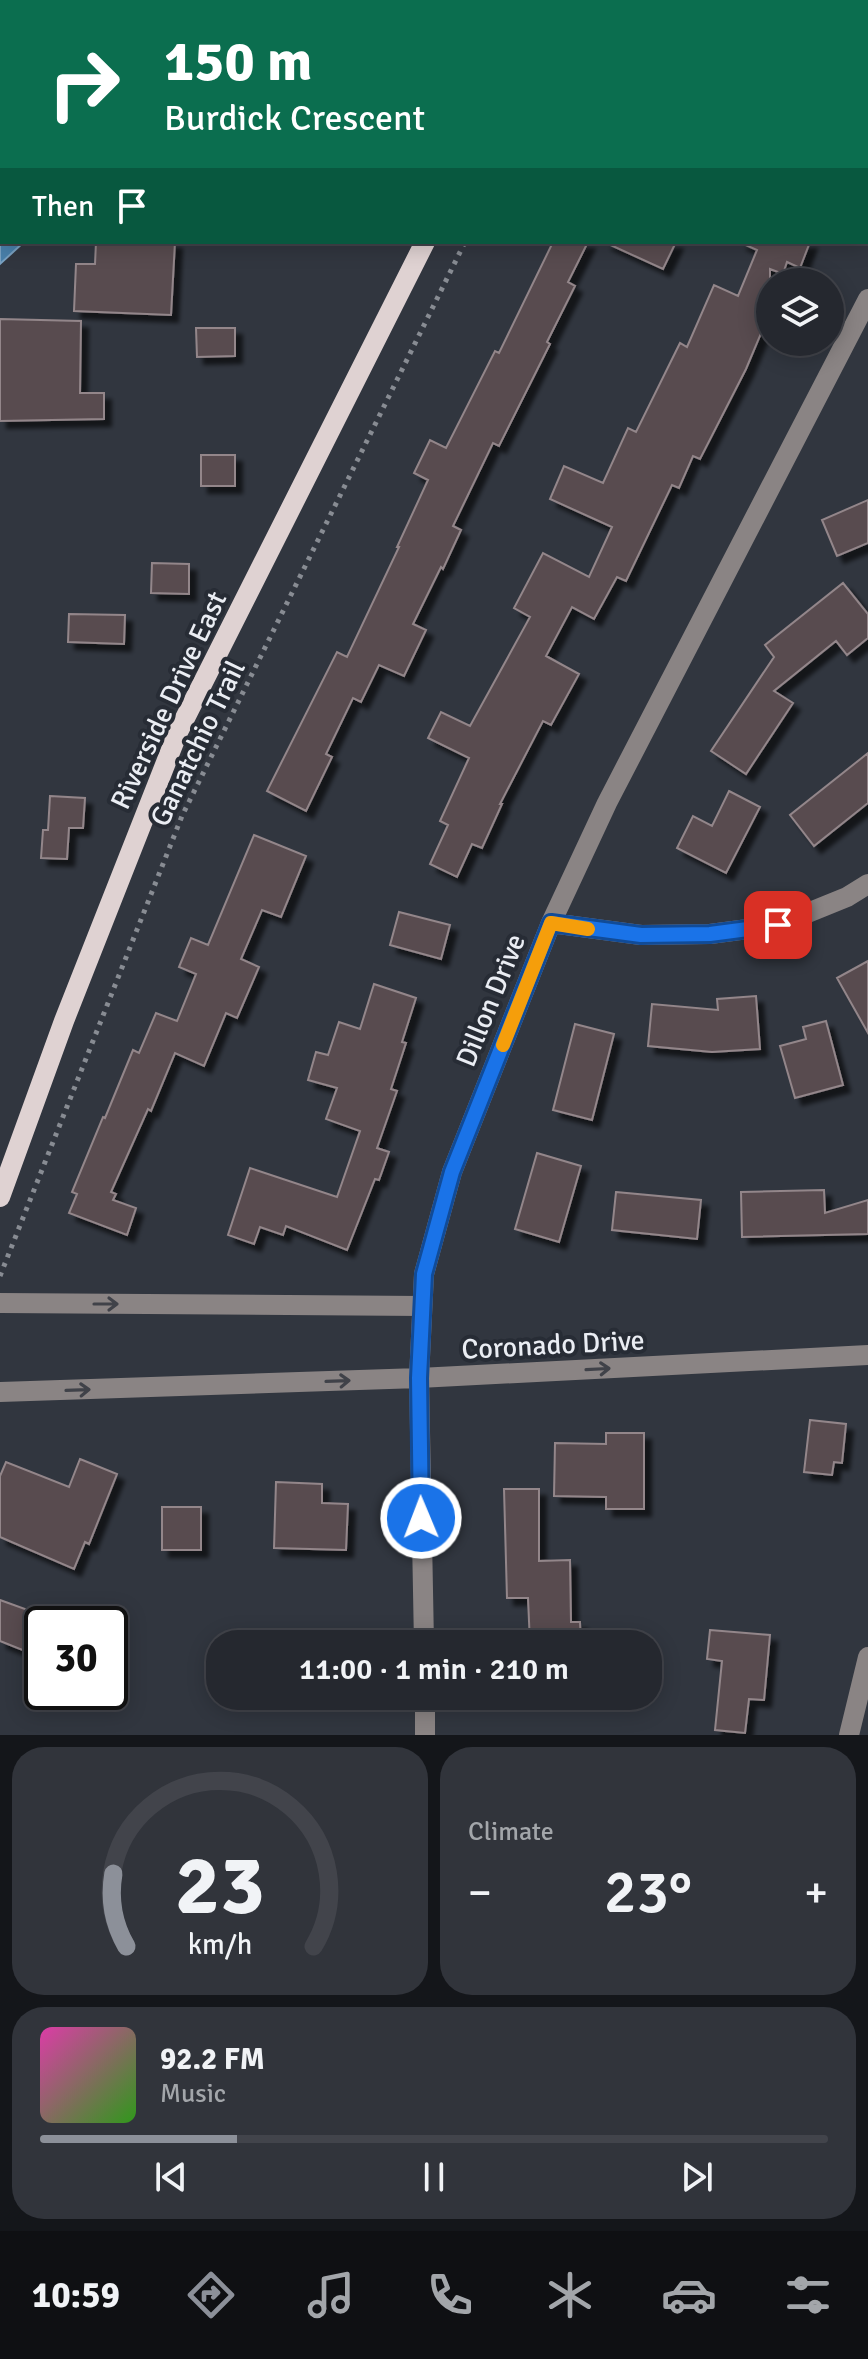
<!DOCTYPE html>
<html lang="en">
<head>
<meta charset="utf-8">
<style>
  body { margin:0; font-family:Signika,sans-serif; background:#31343b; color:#f1f3f6; height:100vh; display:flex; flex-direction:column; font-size:30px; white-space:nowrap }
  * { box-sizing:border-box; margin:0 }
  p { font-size:26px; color:#a3a6aa }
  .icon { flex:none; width:44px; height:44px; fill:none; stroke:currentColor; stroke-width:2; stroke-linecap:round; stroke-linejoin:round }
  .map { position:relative; height:1735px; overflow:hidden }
  .sheet { display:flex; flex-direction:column; gap:12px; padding:12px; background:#14161a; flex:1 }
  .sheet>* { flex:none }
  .banner { position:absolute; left:0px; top:0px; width:868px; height:244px; box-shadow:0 4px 20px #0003,0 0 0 2px #42444b; background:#0b6e4f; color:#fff; overflow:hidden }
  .buttons { position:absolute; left:756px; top:268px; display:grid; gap:16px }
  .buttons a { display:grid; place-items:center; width:88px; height:88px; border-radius:50%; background:#25282f; box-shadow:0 4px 20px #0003,0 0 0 2px #42444b; font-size:40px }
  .speed { position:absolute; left:24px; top:1606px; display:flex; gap:16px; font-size:40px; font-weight:700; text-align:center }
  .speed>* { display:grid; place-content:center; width:104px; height:104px; border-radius:50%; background:#25282f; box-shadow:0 4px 20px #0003,0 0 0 2px #42444b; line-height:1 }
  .speed .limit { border:4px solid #111; border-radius:12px; background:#fff; color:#111 }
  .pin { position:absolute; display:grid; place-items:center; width:68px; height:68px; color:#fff; margin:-34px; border-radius:16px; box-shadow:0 4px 12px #0006 }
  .me { position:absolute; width:88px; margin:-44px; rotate:359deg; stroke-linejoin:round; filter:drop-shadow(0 0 6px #0008) }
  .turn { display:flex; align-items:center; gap:28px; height:168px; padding:0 32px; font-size:36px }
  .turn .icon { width:104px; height:104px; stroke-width:2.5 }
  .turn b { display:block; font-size:56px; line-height:68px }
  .then { display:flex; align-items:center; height:76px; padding:0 32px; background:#0003; gap:16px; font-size:30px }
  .big { font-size:60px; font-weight:600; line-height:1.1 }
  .sheet .tile { flex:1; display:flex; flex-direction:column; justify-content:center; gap:12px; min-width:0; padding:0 28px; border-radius:32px; background:#31343b }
  .sheet .dial { align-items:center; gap:0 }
  .dial svg { height:208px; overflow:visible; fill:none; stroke:#42444b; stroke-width:7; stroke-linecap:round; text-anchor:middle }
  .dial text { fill:#f1f3f6; stroke:none }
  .song { display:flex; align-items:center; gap:24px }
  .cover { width:96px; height:96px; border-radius:12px; background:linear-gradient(135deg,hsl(320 70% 55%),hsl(110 70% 35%)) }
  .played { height:8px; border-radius:4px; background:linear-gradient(90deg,#8c9099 25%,#42444b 25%) }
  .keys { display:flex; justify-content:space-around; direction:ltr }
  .heat { display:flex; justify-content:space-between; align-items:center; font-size:44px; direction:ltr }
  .sheet .tiles { flex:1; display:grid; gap:12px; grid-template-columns:1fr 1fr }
  .tile:last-child { grid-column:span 2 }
  .trip { position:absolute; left:206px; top:1630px; width:456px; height:80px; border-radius:32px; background:#25282f; box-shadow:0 4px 20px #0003,0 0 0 2px #42444b; font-weight:600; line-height:80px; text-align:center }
  .tabs { display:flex; height:128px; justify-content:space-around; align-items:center; background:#0f1013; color:#a3a6aa }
  .tabs .icon { width:56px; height:56px }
  .tabs .active { color:#8c9099 }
  .tabs b { font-size:36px; color:#f1f3f6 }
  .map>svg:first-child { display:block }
</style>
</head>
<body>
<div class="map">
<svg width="868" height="1735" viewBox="0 0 868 1735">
  <defs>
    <filter id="shadow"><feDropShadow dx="7" dy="7" stdDeviation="2" flood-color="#0009"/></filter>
  </defs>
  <rect width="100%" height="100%" fill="#31363f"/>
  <!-- water -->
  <path fill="#4980ab" stroke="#79a1c1" stroke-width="2" d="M 0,0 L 165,0 L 164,2 L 2,2 L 2,242 L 24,242 L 0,264 Z"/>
  <!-- building -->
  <path fill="#584c50" stroke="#93868a" stroke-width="2" filter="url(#shadow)" d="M 96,242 L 175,242 L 171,315 L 74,311 L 76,264 L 95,264 Z
    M 553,242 L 588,242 L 568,282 L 575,286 L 547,342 L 550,344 L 499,446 L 493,443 L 453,526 L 461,530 L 443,569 L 441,567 L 413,624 L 426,630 L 404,676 L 379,665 L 361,702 L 353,698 L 326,754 L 332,757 L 306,811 L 267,791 L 337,652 L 347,657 L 399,547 L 397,547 L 428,480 L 414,473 L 430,440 L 446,448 L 495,351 L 499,353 Z
    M 604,242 L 676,242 L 663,269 Z
    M 739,242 L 810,242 L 800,268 L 787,262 L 783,274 L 770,269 L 770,312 L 746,369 L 700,459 L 693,456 L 679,488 L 672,485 L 626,581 L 617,577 L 594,619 L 572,607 L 546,656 L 579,674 L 551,725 L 543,721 L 500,804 L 502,804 L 482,848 L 472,844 L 457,877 L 430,864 L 448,825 L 440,821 L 469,758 L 428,738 L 441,712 L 470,726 L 530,617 L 514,608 L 543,553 L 589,577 L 612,527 L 550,499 L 564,466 L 603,483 L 628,428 L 636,432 L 680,343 L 687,347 L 714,285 L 738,296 L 757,250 Z
    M 0,319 L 81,321 L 80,393 L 104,393 L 104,419 L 0,421 Z
    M 196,328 L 235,328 L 235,356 L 197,357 Z
    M 201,455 L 235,455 L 235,486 L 201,486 Z
    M 868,500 L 868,543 L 837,556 L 822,520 Z
    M 152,563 L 189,564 L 189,594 L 151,593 Z
    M 843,583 L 868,614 L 868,638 L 847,655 L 836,641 L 774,691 L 793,703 L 746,774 L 711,751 L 774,657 L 765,645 Z
    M 69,614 L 125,615 L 124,644 L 68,642 Z
    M 868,753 L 868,803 L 814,846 L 790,815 Z
    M 729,791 L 760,807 L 726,873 L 677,848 L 693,816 L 712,826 Z
    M 50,796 L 85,798 L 83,828 L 69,828 L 67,859 L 41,858 L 43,830 L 48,830 Z
    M 254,835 L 306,856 L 281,917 L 262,910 L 241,959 L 259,967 L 237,1018 L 226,1013 L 204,1066 L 175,1053 L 151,1111 L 148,1109 L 111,1192 L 116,1194 L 113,1200 L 136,1208 L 127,1235 L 69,1213 L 77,1194 L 72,1192 L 103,1117 L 105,1118 L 133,1050 L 139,1053 L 156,1013 L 177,1021 L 196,974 L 179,967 L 191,938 L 208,945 Z
    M 399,912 L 450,925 L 441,959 L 390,945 Z
    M 868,961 L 868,1033 L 837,978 Z
    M 374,984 L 416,998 L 402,1042 L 406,1043 L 391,1089 L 397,1091 L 377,1148 L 389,1152 L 379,1180 L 375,1179 L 347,1250 L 286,1226 L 283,1235 L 260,1227 L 254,1244 L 228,1235 L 250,1168 L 337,1197 L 360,1131 L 326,1119 L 337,1088 L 308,1080 L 316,1052 L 328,1055 L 339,1022 L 360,1029 Z
    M 756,996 L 760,1049 L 712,1052 L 648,1046 L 652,1004 L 718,1010 L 717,999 Z
    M 826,1021 L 843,1085 L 795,1098 L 780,1046 L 806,1039 L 803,1027 Z
    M 575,1024 L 614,1034 L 592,1120 L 553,1110 Z
    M 537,1153 L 581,1166 L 559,1242 L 515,1229 Z
    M 824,1190 L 825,1213 L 868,1200 L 868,1234 L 742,1237 L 741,1192 Z
    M 616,1192 L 701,1200 L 697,1239 L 612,1230 Z
    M 810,1420 L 846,1424 L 842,1463 L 834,1462 L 832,1475 L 804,1472 Z
    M 606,1433 L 644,1433 L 644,1509 L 606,1509 L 606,1497 L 554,1496 L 555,1443 L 606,1444 Z
    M 80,1459 L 117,1474 L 89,1544 L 85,1542 L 74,1569 L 0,1537 L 0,1476 L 6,1462 L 69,1487 Z
    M 276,1482 L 322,1484 L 322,1503 L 348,1504 L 346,1550 L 274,1548 Z
    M 504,1489 L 539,1489 L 539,1561 L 570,1560 L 571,1622 L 580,1622 L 581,1644 L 530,1644 L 528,1598 L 507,1598 Z
    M 162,1507 L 201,1507 L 201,1550 L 162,1550 Z
    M 0,1600 L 39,1614 L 25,1651 L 0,1641 Z
    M 710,1630 L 770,1635 L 764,1700 L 749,1699 L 745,1733 L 715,1730 L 722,1661 L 707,1659 Z"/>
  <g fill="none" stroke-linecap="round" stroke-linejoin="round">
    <!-- path -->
    <path stroke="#888c93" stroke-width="5" stroke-dasharray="4 6" stroke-linecap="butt" d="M 587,2 L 588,0
      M 0,1276 L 182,816 L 465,242"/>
    <!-- minor -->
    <path stroke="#8a8484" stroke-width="20" d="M 866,127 L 868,127
      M 551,923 L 641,935 L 710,934 L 778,925 L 847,897 L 868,884
      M 0,1303 L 422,1306
      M 0,1392 L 419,1378 L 868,1355
      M 424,1644 L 419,1378 L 424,1274 L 452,1172 L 551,923 L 607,803 L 868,299
      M 425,1696 L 425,1735
      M 849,1735 L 868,1657"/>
    <!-- major -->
    <path stroke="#dfd2d2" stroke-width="20" d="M 551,2 L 552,0
      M 0,1197 L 64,1021 L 178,732 L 425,242"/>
  </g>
  <!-- one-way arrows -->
  <defs><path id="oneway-shaft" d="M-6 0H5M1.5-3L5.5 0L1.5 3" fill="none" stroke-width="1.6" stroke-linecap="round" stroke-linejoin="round" transform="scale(2)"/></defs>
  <g stroke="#404249">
    <use href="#oneway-shaft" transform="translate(106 1304)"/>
    <use href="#oneway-shaft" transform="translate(598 1369) rotate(-3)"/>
    <use href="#oneway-shaft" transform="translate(338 1381) rotate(-2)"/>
    <use href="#oneway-shaft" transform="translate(78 1390) rotate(-2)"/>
  </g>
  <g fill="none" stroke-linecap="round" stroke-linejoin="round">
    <!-- route casing -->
    <g stroke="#114b97" stroke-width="20">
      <path id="route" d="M 421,1518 L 419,1378 L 424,1274 L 452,1172 L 551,923 L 641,935 L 710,934 L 778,925"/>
    </g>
    <!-- route -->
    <use href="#route" stroke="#1a73e8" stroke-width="14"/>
    <!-- slow -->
    <path stroke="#f59e0b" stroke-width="14" d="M 503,1045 L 551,923 L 588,929"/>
  </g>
  <g text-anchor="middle" stroke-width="8" stroke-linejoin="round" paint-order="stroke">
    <!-- street labels -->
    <g font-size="28" fill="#eaedf3" stroke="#272c35">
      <text transform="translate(168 700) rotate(-65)" y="10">Riverside Drive East</text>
      <text transform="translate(197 743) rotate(-64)" y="10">Ganatchio Trail</text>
      <text transform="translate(490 1000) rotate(-68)" y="10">Dillon Drive</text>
      <text transform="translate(553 1344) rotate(-3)" y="10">Coronado Drive</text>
    </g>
  </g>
</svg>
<div class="buttons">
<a><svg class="icon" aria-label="layers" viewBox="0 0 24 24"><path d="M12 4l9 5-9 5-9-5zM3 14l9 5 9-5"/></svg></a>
</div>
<div class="speed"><div class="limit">30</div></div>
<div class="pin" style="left:778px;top:925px;background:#d93025"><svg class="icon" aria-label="arrive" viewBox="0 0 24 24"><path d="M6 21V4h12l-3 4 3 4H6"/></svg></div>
<svg class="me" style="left:421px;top:1518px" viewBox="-20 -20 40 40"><circle r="17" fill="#1a73e8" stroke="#fff" stroke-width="3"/><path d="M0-11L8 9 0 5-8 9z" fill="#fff"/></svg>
<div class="trip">11:00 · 1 min · 210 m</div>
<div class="banner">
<div class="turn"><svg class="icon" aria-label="right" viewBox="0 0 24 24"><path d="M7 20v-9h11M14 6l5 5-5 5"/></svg><div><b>150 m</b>Burdick Crescent</div></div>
<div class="then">Then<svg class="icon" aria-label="arrive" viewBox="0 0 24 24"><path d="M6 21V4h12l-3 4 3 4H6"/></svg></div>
</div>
</div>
<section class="sheet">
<div class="tiles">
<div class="tile dial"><svg viewBox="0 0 100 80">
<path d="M14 69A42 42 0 1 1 86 69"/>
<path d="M14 69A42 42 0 0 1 9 41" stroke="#8c9099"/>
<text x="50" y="56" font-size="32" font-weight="700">23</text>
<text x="50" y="72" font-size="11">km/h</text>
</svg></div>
<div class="tile"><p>Climate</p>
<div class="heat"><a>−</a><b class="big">23°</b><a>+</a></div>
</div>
<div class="tile">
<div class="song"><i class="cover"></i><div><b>92.2 FM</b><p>Music</p></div></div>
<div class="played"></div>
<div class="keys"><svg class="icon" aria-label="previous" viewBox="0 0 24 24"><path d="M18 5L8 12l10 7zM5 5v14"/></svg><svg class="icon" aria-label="pause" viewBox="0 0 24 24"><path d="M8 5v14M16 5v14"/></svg><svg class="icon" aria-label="next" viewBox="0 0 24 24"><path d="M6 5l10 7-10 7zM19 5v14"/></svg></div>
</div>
</div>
</section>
<nav class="tabs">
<b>10:59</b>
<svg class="icon active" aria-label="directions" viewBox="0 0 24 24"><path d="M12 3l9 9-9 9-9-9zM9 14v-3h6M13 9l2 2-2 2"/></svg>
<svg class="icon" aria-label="music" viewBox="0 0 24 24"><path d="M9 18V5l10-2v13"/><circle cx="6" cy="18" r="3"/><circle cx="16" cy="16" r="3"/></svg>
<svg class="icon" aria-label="phone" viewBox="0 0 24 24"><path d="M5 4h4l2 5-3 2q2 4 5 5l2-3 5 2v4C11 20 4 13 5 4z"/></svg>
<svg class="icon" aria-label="climate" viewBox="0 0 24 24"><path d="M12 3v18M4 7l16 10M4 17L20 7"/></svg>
<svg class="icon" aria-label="car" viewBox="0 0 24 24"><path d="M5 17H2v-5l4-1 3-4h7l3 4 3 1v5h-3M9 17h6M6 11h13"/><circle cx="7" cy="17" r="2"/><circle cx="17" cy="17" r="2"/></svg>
<svg class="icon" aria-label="filters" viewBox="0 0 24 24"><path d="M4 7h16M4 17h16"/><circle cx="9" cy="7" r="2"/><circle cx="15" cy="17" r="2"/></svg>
</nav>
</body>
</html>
